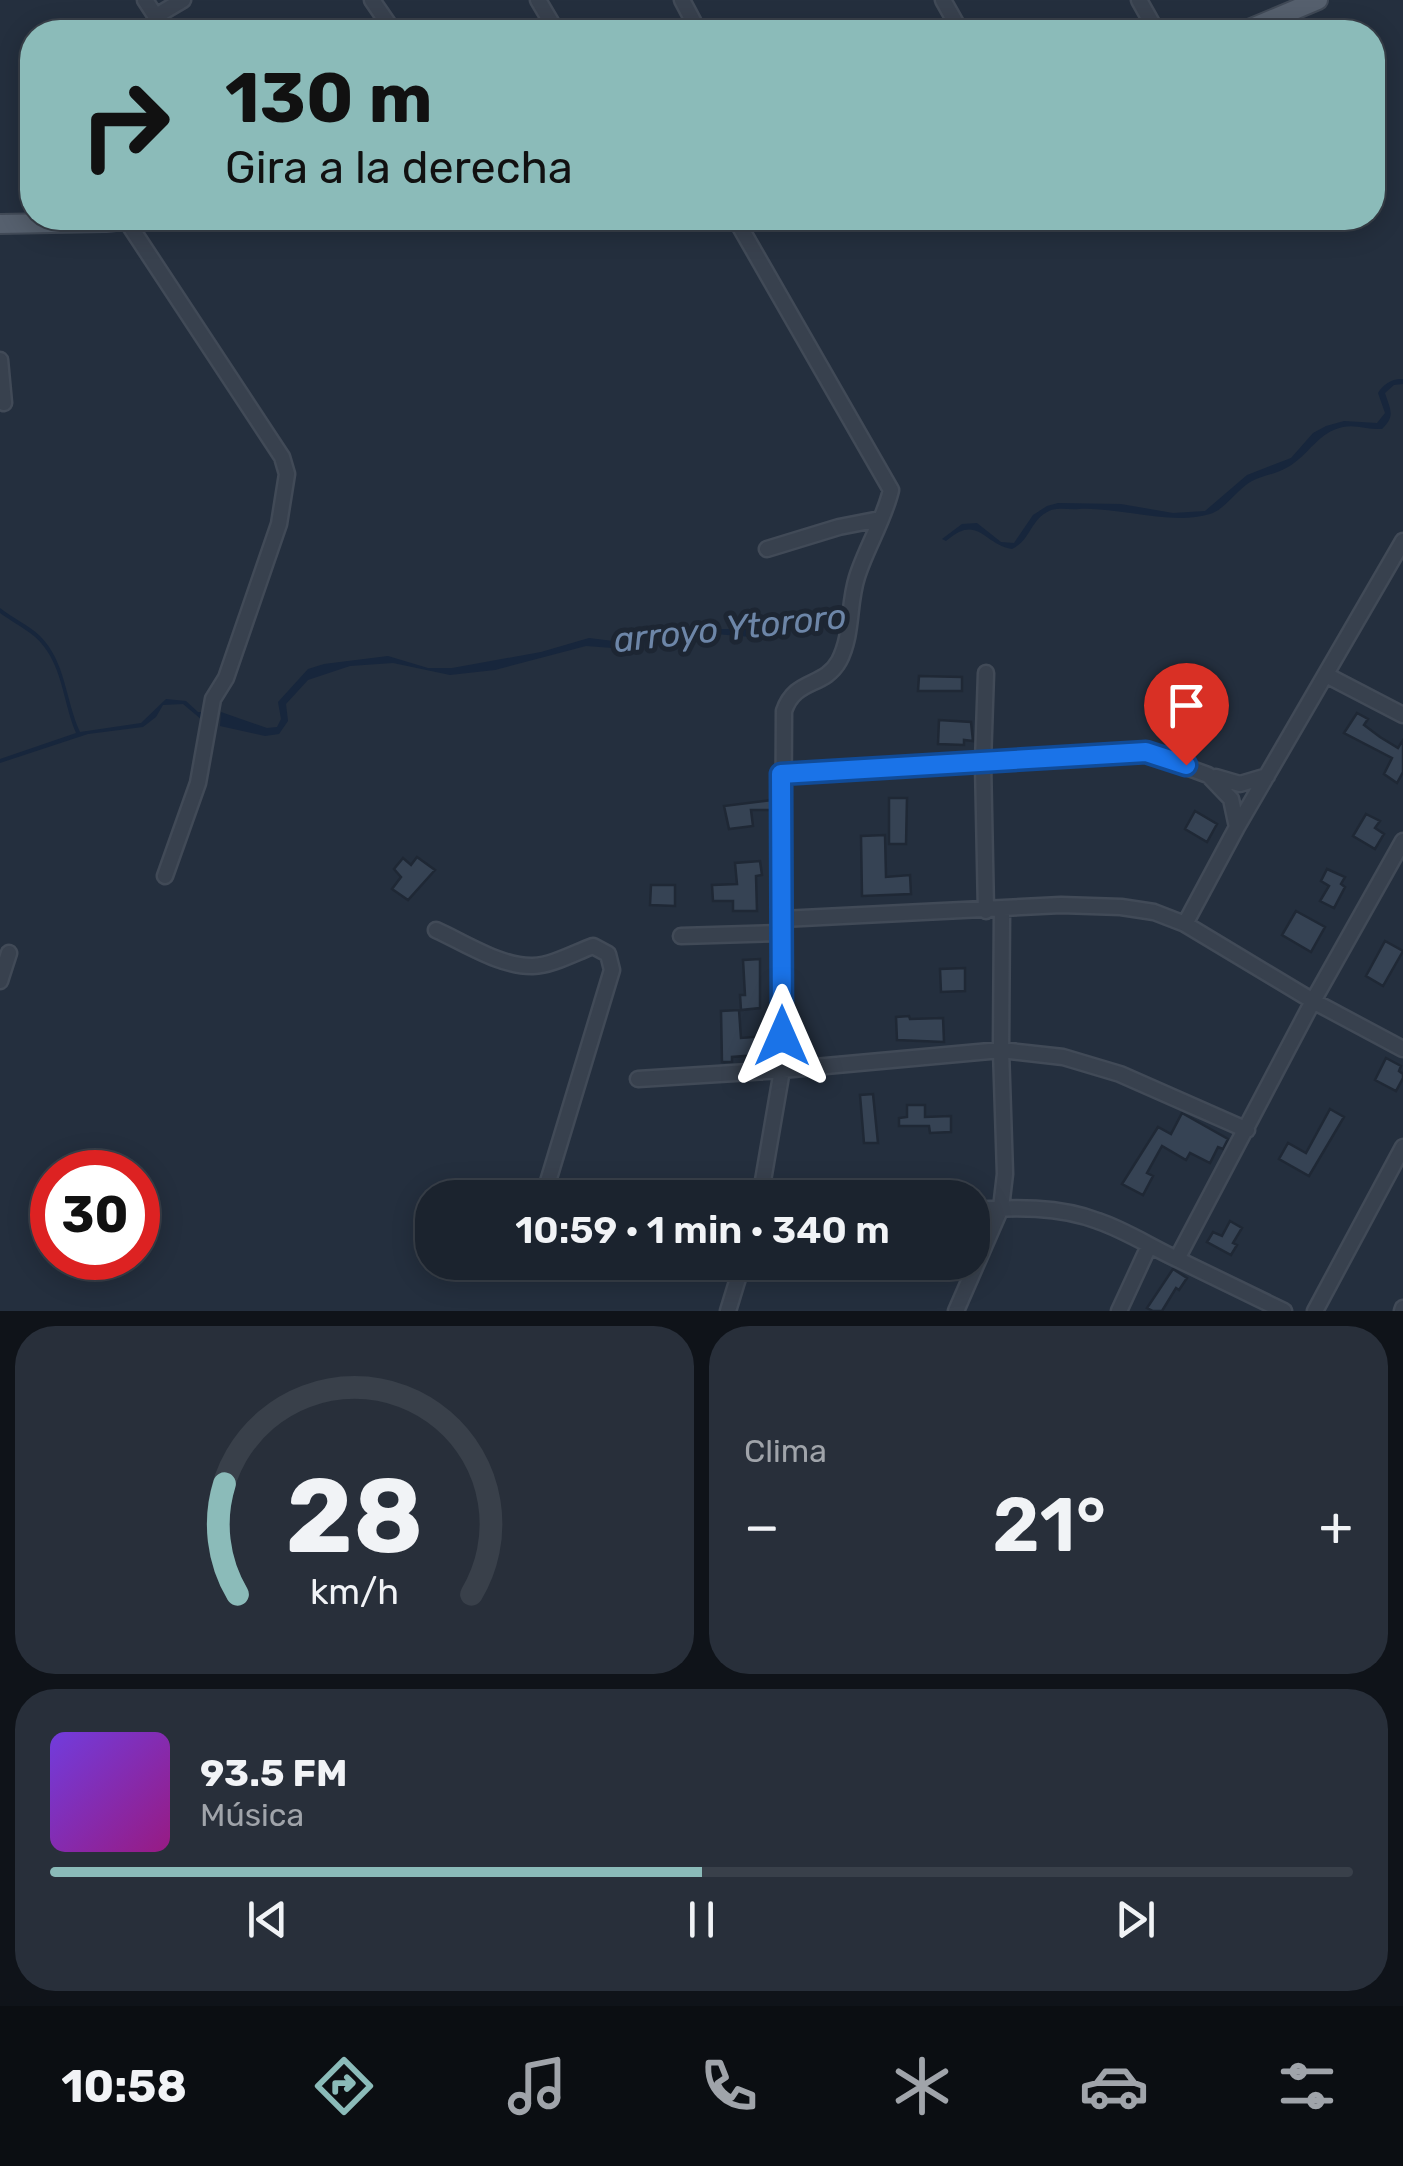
<!DOCTYPE html>
<html lang="es">
<head>
<meta charset="utf-8">
<style>
  body { margin:0; font-family:Rubik,sans-serif; background:#282f3a; color:#f1f3f6; height:100vh; display:flex; flex-direction:column; font-size:38px; white-space:nowrap }
  * { box-sizing:border-box; margin:0 }
  p { font-size:32px; color:#a0a4aa }
  .icon { flex:none; width:55px; height:55px; fill:none; stroke:currentColor; stroke-width:2; stroke-linecap:round; stroke-linejoin:round }
  .map { position:relative; height:1311px; overflow:hidden }
  .side { display:flex; flex-direction:column; gap:15px; padding:15px; background:#0f1319; flex:1 }
  .side>* { flex:none }
  .hud { position:absolute; left:20px; top:20px; width:1365px; height:210px; border-radius:40px; box-shadow:0 5px 25px #0003,0 0 0 2px #39404a; background:#8bbbb9; color:#111; overflow:hidden }
  .speed { position:absolute; left:30px; top:1150px; display:flex; gap:20px; font-size:50px; font-weight:700; text-align:center }
  .speed>* { display:grid; place-content:center; width:130px; height:130px; border-radius:50%; background:#1b232e; box-shadow:0 5px 25px #0003,0 0 0 2px #39404a; line-height:1 }
  .speed .limit { border:15px solid #d22; background:#fff; color:#111 }
  .pin { position:absolute; display:grid; place-items:center; width:85px; height:85px; color:#fff; margin:-102px -42px; border-radius:50% 50% 50% 0; rotate:-45deg; box-shadow:0 0 10px #0007 }
  .pin .icon { rotate:45deg }
  .me { position:absolute; width:110px; margin:-55px; rotate:0deg; stroke-linejoin:round; filter:drop-shadow(0 0 8px #0008) }
  .turn { display:flex; align-items:center; gap:35px; height:210px; padding:0 40px; font-size:45px }
  .turn .icon { width:130px; height:130px; stroke-width:2.5 }
  .turn b { display:block; font-size:70px; line-height:85px }
  .big { font-size:75px; font-weight:600; line-height:1.1 }
  .side .tile { flex:1; display:flex; flex-direction:column; justify-content:center; gap:15px; min-width:0; padding:0 35px; border-radius:40px; background:#282f3a }
  .side .dial { align-items:center; gap:0 }
  .dial svg { height:260px; overflow:visible; fill:none; stroke:#39404a; stroke-width:7; stroke-linecap:round; text-anchor:middle }
  .dial text { fill:#f1f3f6; stroke:none }
  .song { display:flex; align-items:center; gap:30px }
  .cover { width:120px; height:120px; border-radius:15px; background:linear-gradient(135deg,hsl(260 70% 55%),hsl(310 70% 35%)) }
  .played { height:10px; border-radius:5px; background:linear-gradient(90deg,#8bbbb9 50%,#39404a 50%) }
  .keys { display:flex; justify-content:space-around; direction:ltr }
  .heat { display:flex; justify-content:space-between; align-items:center; font-size:55px; direction:ltr }
  .side .tiles { flex:1; display:grid; gap:15px; grid-template-columns:1fr 1fr }
  .tile:last-child { grid-column:span 2 }
  .trip { position:absolute; left:415px; top:1180px; width:575px; height:100px; border-radius:40px; background:#1b232e; box-shadow:0 5px 25px #0003,0 0 0 2px #39404a; font-weight:600; line-height:100px; text-align:center }
  .tab-bar { display:flex; height:160px; justify-content:space-around; align-items:center; background:#0b0e12; color:#a0a4aa }
  .tab-bar .icon { width:70px; height:70px }
  .tab-bar .on { color:#8bbbb9 }
  .tab-bar b { font-size:45px; color:#f1f3f6 }
  .map>svg:first-child { display:block }
</style>
</head>
<body>
<div class="map">
<svg width="1403" height="1311" viewBox="0 0 1403 1311">
  <rect width="100%" height="100%" fill="#242f3e"/>
  <!-- water -->
  <path fill="#17263c" d="M 1403,379 L 1403,384 L 1394,385 L 1385,393 C 1390,409 1396,416 1382,429 C 1368,430 1356,424 1343,427 C 1318,432 1309,455 1288,467 C 1277,474 1263,475 1252,481 C 1237,489 1226,509 1210,514 C 1172,526 1120,507 1079,509 C 1069,510 1058,507 1049,511 C 1030,520 1031,540 1012,549 C 983,544 978,513 946,541 L 942,539 L 962,524 L 977,523 L 1001,542 L 1014,543 L 1033,515 L 1047,506 L 1058,503 L 1121,504 L 1173,513 L 1205,511 L 1247,475 L 1291,458 L 1313,433 L 1326,426 L 1344,421 L 1377,423 L 1385,413 L 1378,393 C 1383,384 1393,378 1403,379 Z
    M 0,608 C 12,618 29,625 40,636 C 66,662 65,699 80,732 L 141,723 L 166,699 L 186,701 L 198,712 L 204,712 L 202,720 L 183,704 L 163,705 L 156,717 L 143,727 L 88,734 L 0,763 L 0,759 L 76,733 C 62,700 63,661 34,636 C 24,628 11,621 0,613 Z
    M 842,610 L 841,622 L 821,619 L 752,637 L 715,634 L 648,637 L 626,649 L 586,646 L 495,670 L 450,675 L 393,663 L 350,666 L 308,680 L 286,704 L 288,721 L 279,734 L 265,736 L 220,726 L 221,712 L 267,728 L 277,727 L 281,719 L 278,702 L 308,669 L 324,664 L 388,656 L 428,668 L 452,668 L 541,652 L 589,638 L 621,642 L 652,629 L 752,629 Z"/>
  <!-- building -->
  <path fill="#364354" stroke="#1f2835" stroke-width="2.5" d="M 919,676 L 962,677 L 962,691 L 918,691 Z
    M 1357,713 L 1368,719 L 1364,725 L 1380,737 L 1398,748 L 1403,740 L 1403,772 L 1397,783 L 1384,774 L 1392,758 L 1344,733 Z
    M 939,720 L 971,722 L 973,741 L 964,740 L 964,745 L 938,744 Z
    M 889,798 L 907,798 L 906,844 L 889,844 Z
    M 772,800 L 772,810 L 751,810 L 753,826 L 729,829 L 724,806 Z
    M 1195,811 L 1217,824 L 1207,842 L 1185,829 Z
    M 1366,814 L 1380,821 L 1375,828 L 1384,834 L 1375,849 L 1353,836 Z
    M 885,835 L 886,877 L 910,875 L 911,894 L 862,896 L 861,836 Z
    M 417,857 L 435,870 L 408,900 L 392,889 L 401,877 L 394,869 L 403,858 L 411,865 Z
    M 760,861 L 762,875 L 756,876 L 757,911 L 733,911 L 733,901 L 713,901 L 712,885 L 737,884 L 735,863 Z
    M 1327,869 L 1345,877 L 1341,884 L 1345,887 L 1334,908 L 1320,901 L 1329,886 L 1321,881 Z
    M 651,885 L 675,885 L 675,906 L 650,905 Z
    M 1296,911 L 1325,927 L 1311,952 L 1282,935 Z
    M 1385,941 L 1403,951 L 1383,986 L 1366,976 Z
    M 760,959 L 760,1008 L 741,1010 L 740,995 L 745,995 L 743,960 Z
    M 965,968 L 965,991 L 941,992 L 940,969 Z
    M 739,1010 L 741,1038 L 768,1036 L 769,1054 L 732,1057 L 732,1062 L 722,1062 L 721,1011 Z
    M 909,1016 L 910,1019 L 943,1018 L 944,1042 L 897,1040 L 896,1017 Z
    M 1386,1058 L 1401,1066 L 1399,1071 L 1403,1074 L 1403,1078 L 1396,1091 L 1375,1080 Z
    M 873,1094 L 878,1143 L 864,1143 L 860,1095 Z
    M 907,1105 L 925,1105 L 925,1117 L 951,1116 L 951,1132 L 930,1133 L 929,1126 L 899,1126 L 899,1118 L 907,1117 Z
    M 1330,1109 L 1344,1117 L 1309,1176 L 1279,1159 L 1288,1143 L 1306,1153 Z
    M 1182,1113 L 1228,1139 L 1223,1149 L 1218,1147 L 1210,1163 L 1190,1153 L 1186,1160 L 1162,1146 L 1147,1173 L 1153,1176 L 1143,1195 L 1122,1184 L 1158,1127 L 1171,1134 Z
    M 619,1182 L 664,1188 L 662,1198 L 616,1198 Z
    M 1230,1221 L 1242,1228 L 1233,1243 L 1237,1245 L 1231,1255 L 1207,1242 L 1213,1232 L 1222,1236 Z
    M 1173,1269 L 1187,1278 L 1179,1290 L 1176,1288 L 1162,1311 L 1153,1311 L 1147,1308 Z"/>
  <g fill="none" stroke-linecap="round" stroke-linejoin="round">
    <!-- minor casing -->
    <g stroke="#414a57" stroke-width="19">
      <path id="minor" d="M 145,0 L 166,32
        M 372,0 L 394,32
        M 538,0 L 557,32
        M 682,0 L 699,32
        M 943,0 L 961,32
        M 1139,0 L 1157,32
        M 156,16 L 183,0
        M 735,218 L 891,490 C 884,520 866,548 857,577 C 848,605 853,634 839,661 C 824,688 795,678 784,711 L 782,1070 L 760,1198
        M 126,220 L 282,457 L 287,474 L 279,524 L 226,678 L 213,699 L 198,783 L 165,876
        M 0,360 L 4,403
        M 767,549 L 839,527 L 880,519
        M 1328,676 L 1403,715
        M 781,775 L 1146,752 L 1208,775 L 1231,799 L 1237,827
        M 1216,777 L 1240,784 L 1267,776
        M 986,911 L 983,762 L 986,673
        M 782,919 L 1061,905 L 1121,907 L 1154,912 L 1185,924 L 1313,1001 L 1403,1049
        M 1185,924 L 1237,827 L 1403,541
        M 436,930 C 465,943 501,967 533,966 C 553,965 574,953 593,946 L 608,954 L 612,970 L 543,1198
        M 681,936 L 782,933
        M 0,981 L 9,953
        M 638,1079 L 782,1070 L 1001,1050 L 1063,1057 L 1120,1074 L 1247,1130
        M 972,1210 C 1014,1207 1059,1206 1098,1221 C 1125,1230 1151,1247 1177,1259 L 1313,1001 L 1403,841
        M 1177,1259 L 1284,1311
        M 728,1311 L 743,1262
        M 956,1311 L 1001,1208 L 1005,1174 L 1001,1050 L 1002,910
        M 1119,1311 L 1149,1246
        M 1315,1311 L 1403,1147
        M 1402,1311 L 1403,1308"/>
    </g>
    <!-- major casing -->
    <g stroke="#414a57" stroke-width="22">
      <path id="major" d="M 1242,32 L 1318,0
        M 0,224 L 106,222 L 144,218"/>
    </g>
    <!-- minor -->
    <use href="#minor" stroke="#38414e" stroke-width="14"/>
    <!-- major -->
    <use href="#major" stroke="#56606e" stroke-width="18"/>
  </g>
  <g fill="none" stroke-linecap="round" stroke-linejoin="round">
    <!-- route casing -->
    <g stroke="#114b97" stroke-width="25">
      <path id="route" d="M 782,1036 L 781,774 L 1146,752 L 1186,765"/>
    </g>
    <!-- route -->
    <use href="#route" stroke="#1a73e8" stroke-width="18"/>
  </g>
  <g text-anchor="middle" stroke-width="10" stroke-linejoin="round" paint-order="stroke">
    <!-- water labels -->
    <g font-size="35" font-style="italic" fill="#6d86a8" stroke="#1d2633">
      <text transform="translate(730 628) rotate(-6)" y="12">arroyo Ytororo</text>
    </g>
  </g>
</svg>
<div class="speed"><div class="limit">30</div></div>
<div class="pin" style="left:1186px;top:765px;background:#d93025"><svg class="icon" aria-label="arrive" viewBox="0 0 24 24"><path d="M6 21V4h12l-3 4 3 4H6"/></svg></div>
<svg class="me" style="left:782px;top:1036px" viewBox="-20 -20 40 40"><path d="M0-17L14 15 0 8-14 15z" fill="#1a73e8" stroke="#fff" stroke-width="4"/></svg>
<div class="trip">10:59 · 1 min · 340 m</div>
<div class="hud">
<div class="turn"><svg class="icon" aria-label="right" viewBox="0 0 24 24"><path d="M7 20v-9h11M14 6l5 5-5 5"/></svg><div><b>130 m</b>Gira a la derecha</div></div>
</div>
</div>
<section class="side">
<div class="tiles">
<div class="tile dial"><svg viewBox="0 0 100 80">
<path d="M14 69A42 42 0 1 1 86 69"/>
<path d="M14 69A42 42 0 0 1 10 35" stroke="#8bbbb9"/>
<text x="50" y="56" font-size="32" font-weight="700">28</text>
<text x="50" y="72" font-size="11">km/h</text>
</svg></div>
<div class="tile"><p>Clima</p>
<div class="heat"><a>−</a><b class="big">21°</b><a>+</a></div>
</div>
<div class="tile">
<div class="song"><i class="cover"></i><div><b>93.5 FM</b><p>Música</p></div></div>
<div class="played"></div>
<div class="keys"><svg class="icon" aria-label="previous" viewBox="0 0 24 24"><path d="M18 5L8 12l10 7zM5 5v14"/></svg><svg class="icon" aria-label="pause" viewBox="0 0 24 24"><path d="M8 5v14M16 5v14"/></svg><svg class="icon" aria-label="next" viewBox="0 0 24 24"><path d="M6 5l10 7-10 7zM19 5v14"/></svg></div>
</div>
</div>
</section>
<nav class="tab-bar">
<b>10:58</b>
<svg class="icon on" aria-label="directions" viewBox="0 0 24 24"><path d="M12 3l9 9-9 9-9-9zM9 14v-3h6M13 9l2 2-2 2"/></svg>
<svg class="icon" aria-label="music" viewBox="0 0 24 24"><path d="M9 18V5l10-2v13"/><circle cx="6" cy="18" r="3"/><circle cx="16" cy="16" r="3"/></svg>
<svg class="icon" aria-label="phone" viewBox="0 0 24 24"><path d="M5 4h4l2 5-3 2q2 4 5 5l2-3 5 2v4C11 20 4 13 5 4z"/></svg>
<svg class="icon" aria-label="climate" viewBox="0 0 24 24"><path d="M12 3v18M4 7l16 10M4 17L20 7"/></svg>
<svg class="icon" aria-label="car" viewBox="0 0 24 24"><path d="M5 17H2v-5l4-1 3-4h7l3 4 3 1v5h-3M9 17h6M6 11h13"/><circle cx="7" cy="17" r="2"/><circle cx="17" cy="17" r="2"/></svg>
<svg class="icon" aria-label="filters" viewBox="0 0 24 24"><path d="M4 7h16M4 17h16"/><circle cx="9" cy="7" r="2"/><circle cx="15" cy="17" r="2"/></svg>
</nav>
</body>
</html>
